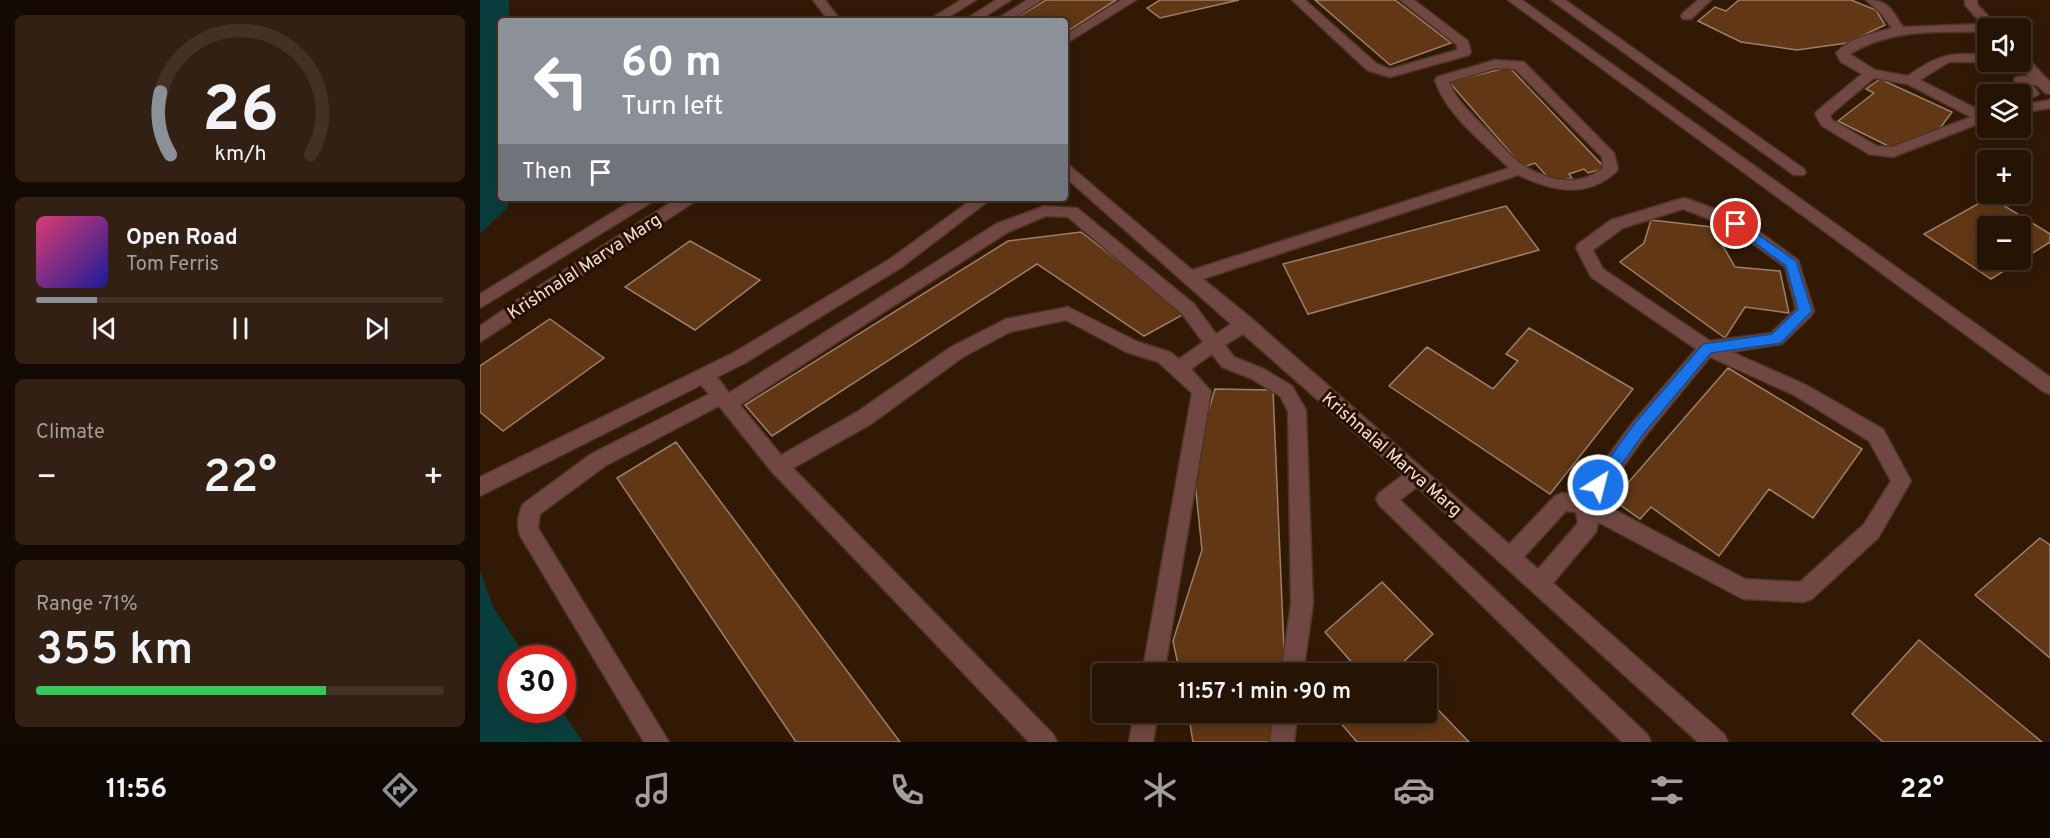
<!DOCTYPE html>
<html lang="en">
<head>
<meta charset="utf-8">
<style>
  body { margin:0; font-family:Overpass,sans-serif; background:#312013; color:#f1f3f6; height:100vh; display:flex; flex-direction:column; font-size:22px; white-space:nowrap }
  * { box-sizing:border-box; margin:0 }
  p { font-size:20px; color:#a39e9a }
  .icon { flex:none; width:33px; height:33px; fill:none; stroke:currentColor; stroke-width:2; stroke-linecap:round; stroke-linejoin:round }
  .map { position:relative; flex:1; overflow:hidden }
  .sheet { display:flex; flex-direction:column; gap:15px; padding:15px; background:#140a02; width:480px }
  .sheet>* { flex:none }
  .hud { position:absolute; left:18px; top:18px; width:570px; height:183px; border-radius:6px; box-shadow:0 3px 15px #0003,0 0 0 2px #423226; background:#8c9099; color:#fff; overflow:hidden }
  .controls { position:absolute; left:1497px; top:18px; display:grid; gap:12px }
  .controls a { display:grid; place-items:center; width:54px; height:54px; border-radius:6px; background:#251304; box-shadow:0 3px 15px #0003,0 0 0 2px #423226; font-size:30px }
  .speed { position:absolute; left:18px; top:645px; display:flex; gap:12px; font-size:30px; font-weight:700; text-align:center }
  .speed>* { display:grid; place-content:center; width:78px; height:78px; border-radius:50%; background:#251304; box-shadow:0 3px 15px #0003,0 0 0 2px #423226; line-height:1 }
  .speed .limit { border:9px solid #d22; background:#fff; color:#111 }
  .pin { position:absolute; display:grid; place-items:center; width:51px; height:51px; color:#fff; margin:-26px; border:3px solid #fff; border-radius:50%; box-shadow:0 2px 6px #0007 }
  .me { position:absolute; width:66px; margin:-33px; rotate:36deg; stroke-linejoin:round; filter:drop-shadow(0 0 4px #0008) }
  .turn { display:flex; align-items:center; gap:21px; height:126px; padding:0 24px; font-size:27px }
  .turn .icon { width:78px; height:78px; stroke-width:2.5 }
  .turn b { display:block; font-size:42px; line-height:51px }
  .then { display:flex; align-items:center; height:57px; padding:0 24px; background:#0003; gap:12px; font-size:22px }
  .big { font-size:45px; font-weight:600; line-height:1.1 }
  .sheet .widget { flex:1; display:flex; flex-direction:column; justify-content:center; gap:9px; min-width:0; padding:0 21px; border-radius:9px; background:#312013 }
  .sheet .dial { align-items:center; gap:0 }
  .dial svg { height:156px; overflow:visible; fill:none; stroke:#423226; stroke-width:7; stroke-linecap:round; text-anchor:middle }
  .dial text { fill:#f1f3f6; stroke:none }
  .song { display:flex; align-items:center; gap:18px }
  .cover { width:72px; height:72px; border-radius:9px; background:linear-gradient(135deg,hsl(340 70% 55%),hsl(240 70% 35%)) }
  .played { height:6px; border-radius:3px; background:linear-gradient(90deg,#8c9099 15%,#423226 15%) }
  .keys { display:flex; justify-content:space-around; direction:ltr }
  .heat { display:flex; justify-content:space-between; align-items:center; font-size:33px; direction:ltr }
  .charge { height:9px; border-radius:4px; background:linear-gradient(90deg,#34c759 71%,#423226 0) }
  .trip { position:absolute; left:612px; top:663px; width:345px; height:60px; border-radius:6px; background:#251304; box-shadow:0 3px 15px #0003,0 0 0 2px #423226; font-weight:600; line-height:60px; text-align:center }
  .dock { display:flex; height:96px; justify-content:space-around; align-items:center; background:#0f0802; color:#a39e9a }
  .dock .icon { width:42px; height:42px }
  .dock .current { color:#8c9099 }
  .dock b { font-size:27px; color:#f1f3f6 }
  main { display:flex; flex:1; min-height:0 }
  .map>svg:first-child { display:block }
</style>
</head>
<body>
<main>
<section class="sheet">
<div class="widget dial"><svg viewBox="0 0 100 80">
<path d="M14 69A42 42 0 1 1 86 69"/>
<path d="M14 69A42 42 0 0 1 9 37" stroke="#8c9099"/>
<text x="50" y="56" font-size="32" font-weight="700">26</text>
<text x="50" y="72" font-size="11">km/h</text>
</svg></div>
<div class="widget">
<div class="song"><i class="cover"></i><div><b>Open Road</b><p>Tom Ferris</p></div></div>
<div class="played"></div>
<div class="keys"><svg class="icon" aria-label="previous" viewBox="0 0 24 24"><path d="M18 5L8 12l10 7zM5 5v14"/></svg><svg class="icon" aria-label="pause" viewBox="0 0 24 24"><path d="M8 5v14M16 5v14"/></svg><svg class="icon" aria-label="next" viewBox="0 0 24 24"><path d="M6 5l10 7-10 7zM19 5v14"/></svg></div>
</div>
<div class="widget"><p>Climate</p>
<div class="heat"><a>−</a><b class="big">22°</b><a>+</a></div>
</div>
<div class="widget"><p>Range · 71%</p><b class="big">355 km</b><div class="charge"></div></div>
</section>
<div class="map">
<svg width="1570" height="742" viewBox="0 0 1570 742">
  <rect width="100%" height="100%" fill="#311906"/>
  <!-- water -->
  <path fill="#0a3d3d" d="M 0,0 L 29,0 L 29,21 L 21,21 L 21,198 L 31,198 L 27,208 L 0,234 Z
    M 0,570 L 13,607 L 47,658 L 32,658 L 32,710 L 81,710 L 103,742 L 0,742 Z"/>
  <!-- building -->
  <path fill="#613715" stroke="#9e7f6a" stroke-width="1.5" fill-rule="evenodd" d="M 566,0 L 636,0 L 585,33 L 585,21 L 531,21 Z
    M 680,0 L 759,0 L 680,18 L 667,8 Z
    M 835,0 L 915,0 L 971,43 L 910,65 Z
    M 1259,0 L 1371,0 L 1396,10 L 1405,25 L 1367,43 L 1317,50 L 1261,42 L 1218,21 L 1235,7 L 1246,11 Z
    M 1029,67 L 1125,168 L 1108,173 L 1104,169 L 1089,174 L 1092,178 L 1073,183 L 1055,163 L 1043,167 L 969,82 Z
    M 1400,79 L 1472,112 L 1458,131 L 1436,141 L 1410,147 L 1358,121 L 1394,93 L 1386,89 Z
    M 1510,197 L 1570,234 L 1570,242 L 1511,279 L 1444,234 ZM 1508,226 L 1540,226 L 1540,260 L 1508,260 Z
    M 1026,206 L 1059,250 L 828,314 L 803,264 Z
    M 1171,220 L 1232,227 L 1255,267 L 1300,271 L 1309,313 L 1265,307 L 1245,338 L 1140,262 L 1164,243 Z
    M 601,232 L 706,313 L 664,336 L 557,264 L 292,436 L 265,405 L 528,241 Z
    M 210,241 L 280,280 L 215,330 L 145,287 Z
    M 70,319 L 124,358 L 23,431 L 0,412 L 0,366 Z
    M 1049,328 L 1153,389 L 1070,494 L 909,386 L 947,347 L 1013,389 L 1038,361 L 1026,354 Z
    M 1248,368 L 1382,449 L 1333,518 L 1289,489 L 1239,556 L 1171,507 L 1160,519 L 1133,500 Z
    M 735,389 L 793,390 L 805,674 L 700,674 L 693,641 L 722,550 L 713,463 Z
    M 196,442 L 420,742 L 316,742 L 137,478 Z
    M 1560,538 L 1570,545 L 1570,658 L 1495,595 Z
    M 902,582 L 953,634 L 918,667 L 924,674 L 882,674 L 845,632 Z
    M 1439,640 L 1562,742 L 1403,742 L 1372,714 Z
    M 946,697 L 989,742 L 877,742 L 851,712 L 946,712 Z
    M 708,712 L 798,712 L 792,742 L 713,742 Z"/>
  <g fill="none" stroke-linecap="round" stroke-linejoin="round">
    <!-- minor casing -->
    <g stroke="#4c3523" stroke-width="3">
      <path id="minor" d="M 333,0 L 345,0 L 361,21 L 349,21 Z
        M 481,0 L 496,0 L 462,21 L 447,21 Z
        M 516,0 L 531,0 L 498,21 L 483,21 Z
        M 547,0 L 562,0 L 529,21 L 514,21 Z
        M 641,0 L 656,0 L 585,44 L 585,35 Z
        M 812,0 L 825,0 L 897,64 L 910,69 L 977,50 L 977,45 L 920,0 L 934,0 L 988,41 L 991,52 L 989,55 L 914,76 L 909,77 L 887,70 Z
        M 1028,0 L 1042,0 L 1570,377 L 1570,394 L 1564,392 Z
        M 1071,0 L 1085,0 L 1324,169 L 1326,172 L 1324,175 L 1314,175 Z
        M 1218,0 L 1231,0 L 1211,19 L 1203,19 L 1201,16 L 1203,13 Z
        M 1386,0 C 1409,0 1411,9 1423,27 L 1502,24 L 1485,5 L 1485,0 L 1497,0 L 1497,4 L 1519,28 L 1508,28 L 1508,32 C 1460,32 1412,28 1370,54 L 1395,70 L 1428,76 C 1458,54 1471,52 1508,55 L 1508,62 L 1513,62 L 1469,62 L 1440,80 L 1503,112 L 1508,111 L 1508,120 L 1413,157 L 1389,154 L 1342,126 L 1335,114 L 1337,111 L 1382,74 L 1361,62 L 1356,53 C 1370,38 1393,33 1412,28 L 1400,12 ZM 1394,78 L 1427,84 L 1491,117 L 1412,147 L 1397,146 L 1352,120 L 1350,115 Z
        M 1540,55 L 1545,56 L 1570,82 L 1570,94 L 1565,93 L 1557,85 L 1552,85 L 1559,94 L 1552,98 C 1544,96 1539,87 1534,80 L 1536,77 L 1549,76 L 1535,62 L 1540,62 Z
        M 1015,60 L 1044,62 L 1134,153 L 1138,169 L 1136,172 C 1106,199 1072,191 1038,175 L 723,279 L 771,318 L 1029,544 L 1075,496 L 1082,493 L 1099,495 L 1153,422 L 1216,349 L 1111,277 L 1096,248 L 1098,244 L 1131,220 L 1203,198 L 1208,199 L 1262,219 L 1318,260 L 1334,311 L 1331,316 L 1302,344 L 1252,352 L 1326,385 L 1403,429 L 1431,481 L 1398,538 L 1332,599 L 1324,602 L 1263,599 L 1118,522 L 1116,532 L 1073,583 L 1244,734 L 1248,742 L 1218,742 L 937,487 L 920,500 L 1167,734 L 1171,742 L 1142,742 L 899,505 L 896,499 L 899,493 L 923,475 L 763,334 L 745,345 L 754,357 L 784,369 L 812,386 L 826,410 L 833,604 L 823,674 L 801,674 L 811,604 L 808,411 L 800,396 L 772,379 L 742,367 L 732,354 L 711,369 L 731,391 L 684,674 L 662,674 L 712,393 L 678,362 L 646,352 L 586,320 L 530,332 L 483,357 L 391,424 L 313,468 L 573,734 L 577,742 L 549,742 L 292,472 L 239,406 L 125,466 L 60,514 L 58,528 L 189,742 L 164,742 L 41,537 C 36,527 38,514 43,504 L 111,454 L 229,394 L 221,385 L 0,496 L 0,477 L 253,353 L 410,259 L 494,198 L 512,198 L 422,267 L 265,363 L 237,377 L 249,393 L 516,224 L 564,206 L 597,208 L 714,304 L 736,334 L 751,324 L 585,177 L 585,164 L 590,166 L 712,270 L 1029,168 C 1004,143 966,115 955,80 L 957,77 ZM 1016,68 L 1035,69 L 1122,157 L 1123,168 C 1100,187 1071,182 1046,167 C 1032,159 1018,141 1006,129 C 993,115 975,100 969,82 ZM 1203,209 L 1250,227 L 1305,267 L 1316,309 L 1291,333 L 1230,341 L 1123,269 L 1113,250 L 1143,228 ZM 566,216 L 588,217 L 702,314 L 723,342 L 699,359 L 690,352 L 658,342 L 588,307 L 526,319 L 471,347 L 377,412 L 301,455 L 260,405 L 528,232 ZM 1230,357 L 1314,395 L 1389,441 L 1411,481 L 1384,524 L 1320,582 L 1265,579 L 1118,501 L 1167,434 ZM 1086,511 L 1096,512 L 1098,523 L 1058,569 L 1044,557 Z
        M 1570,100 L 1570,108 L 1540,113 L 1540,105 Z
        M 156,198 L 175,198 L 172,202 L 0,308 L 0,294 Z
        M 198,198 L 217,198 L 214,202 L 0,342 L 0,326 L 42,297 Z
        M 654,712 L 678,712 L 673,742 L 649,742 Z
        M 794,712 L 818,712 L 814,742 L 790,742 Z"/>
    </g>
    <!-- minor -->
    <use href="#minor" fill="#704742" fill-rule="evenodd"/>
  </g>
  <!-- route -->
  <path fill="#1a73e8" stroke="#114b97" stroke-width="1.5" d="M 1256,219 L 1316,261 L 1332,311 L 1301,343 L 1231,353 L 1165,432 L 1124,489 L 1118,491 L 1113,489 L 1111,485 L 1113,480 L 1155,423 L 1223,344 L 1292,334 L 1318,309 L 1306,266 L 1252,226 L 1252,221 Z"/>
  <g text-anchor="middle" stroke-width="6" stroke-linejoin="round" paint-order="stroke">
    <!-- street labels -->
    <g font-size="18" fill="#f1e0d5" stroke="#271000">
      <text transform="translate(104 266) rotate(-33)" y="6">Krishnalal Marva Marg</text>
      <text transform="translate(912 454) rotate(41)" y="6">Krishnalal Marva Marg</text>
    </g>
  </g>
</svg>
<div class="controls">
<a><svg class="icon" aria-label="sound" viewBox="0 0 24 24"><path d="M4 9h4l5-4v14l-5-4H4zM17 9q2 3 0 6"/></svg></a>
<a><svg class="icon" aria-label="layers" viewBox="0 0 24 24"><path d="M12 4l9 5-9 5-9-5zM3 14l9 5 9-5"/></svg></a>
<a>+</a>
<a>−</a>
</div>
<div class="speed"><div class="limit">30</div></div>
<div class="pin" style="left:1256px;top:224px;background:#d93025"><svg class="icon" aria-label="arrive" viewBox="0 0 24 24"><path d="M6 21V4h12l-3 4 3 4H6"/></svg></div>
<svg class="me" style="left:1118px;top:485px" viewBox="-20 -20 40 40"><circle r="17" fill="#1a73e8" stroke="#fff" stroke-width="3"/><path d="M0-11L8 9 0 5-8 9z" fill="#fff"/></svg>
<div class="trip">11:57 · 1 min · 90 m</div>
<div class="hud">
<div class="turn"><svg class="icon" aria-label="left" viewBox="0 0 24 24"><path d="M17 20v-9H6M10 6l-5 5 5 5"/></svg><div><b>60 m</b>Turn left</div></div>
<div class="then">Then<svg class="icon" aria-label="arrive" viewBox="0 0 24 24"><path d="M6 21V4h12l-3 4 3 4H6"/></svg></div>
</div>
</div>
</main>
<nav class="dock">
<b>11:56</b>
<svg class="icon current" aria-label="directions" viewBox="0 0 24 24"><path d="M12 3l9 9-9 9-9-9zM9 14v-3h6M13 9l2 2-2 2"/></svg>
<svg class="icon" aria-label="music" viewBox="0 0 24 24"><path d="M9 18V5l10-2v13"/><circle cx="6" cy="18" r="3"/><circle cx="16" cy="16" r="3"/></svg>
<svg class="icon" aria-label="phone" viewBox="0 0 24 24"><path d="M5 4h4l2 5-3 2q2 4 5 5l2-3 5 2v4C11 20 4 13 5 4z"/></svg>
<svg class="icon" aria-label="climate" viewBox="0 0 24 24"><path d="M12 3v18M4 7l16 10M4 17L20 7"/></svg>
<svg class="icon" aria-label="car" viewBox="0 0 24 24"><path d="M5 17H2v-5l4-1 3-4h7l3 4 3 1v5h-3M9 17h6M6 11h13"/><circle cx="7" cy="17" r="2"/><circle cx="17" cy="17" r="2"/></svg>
<svg class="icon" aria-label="filters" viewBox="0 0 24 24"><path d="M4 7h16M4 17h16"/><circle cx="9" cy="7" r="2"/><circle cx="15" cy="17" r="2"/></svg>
<b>22°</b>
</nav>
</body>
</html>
